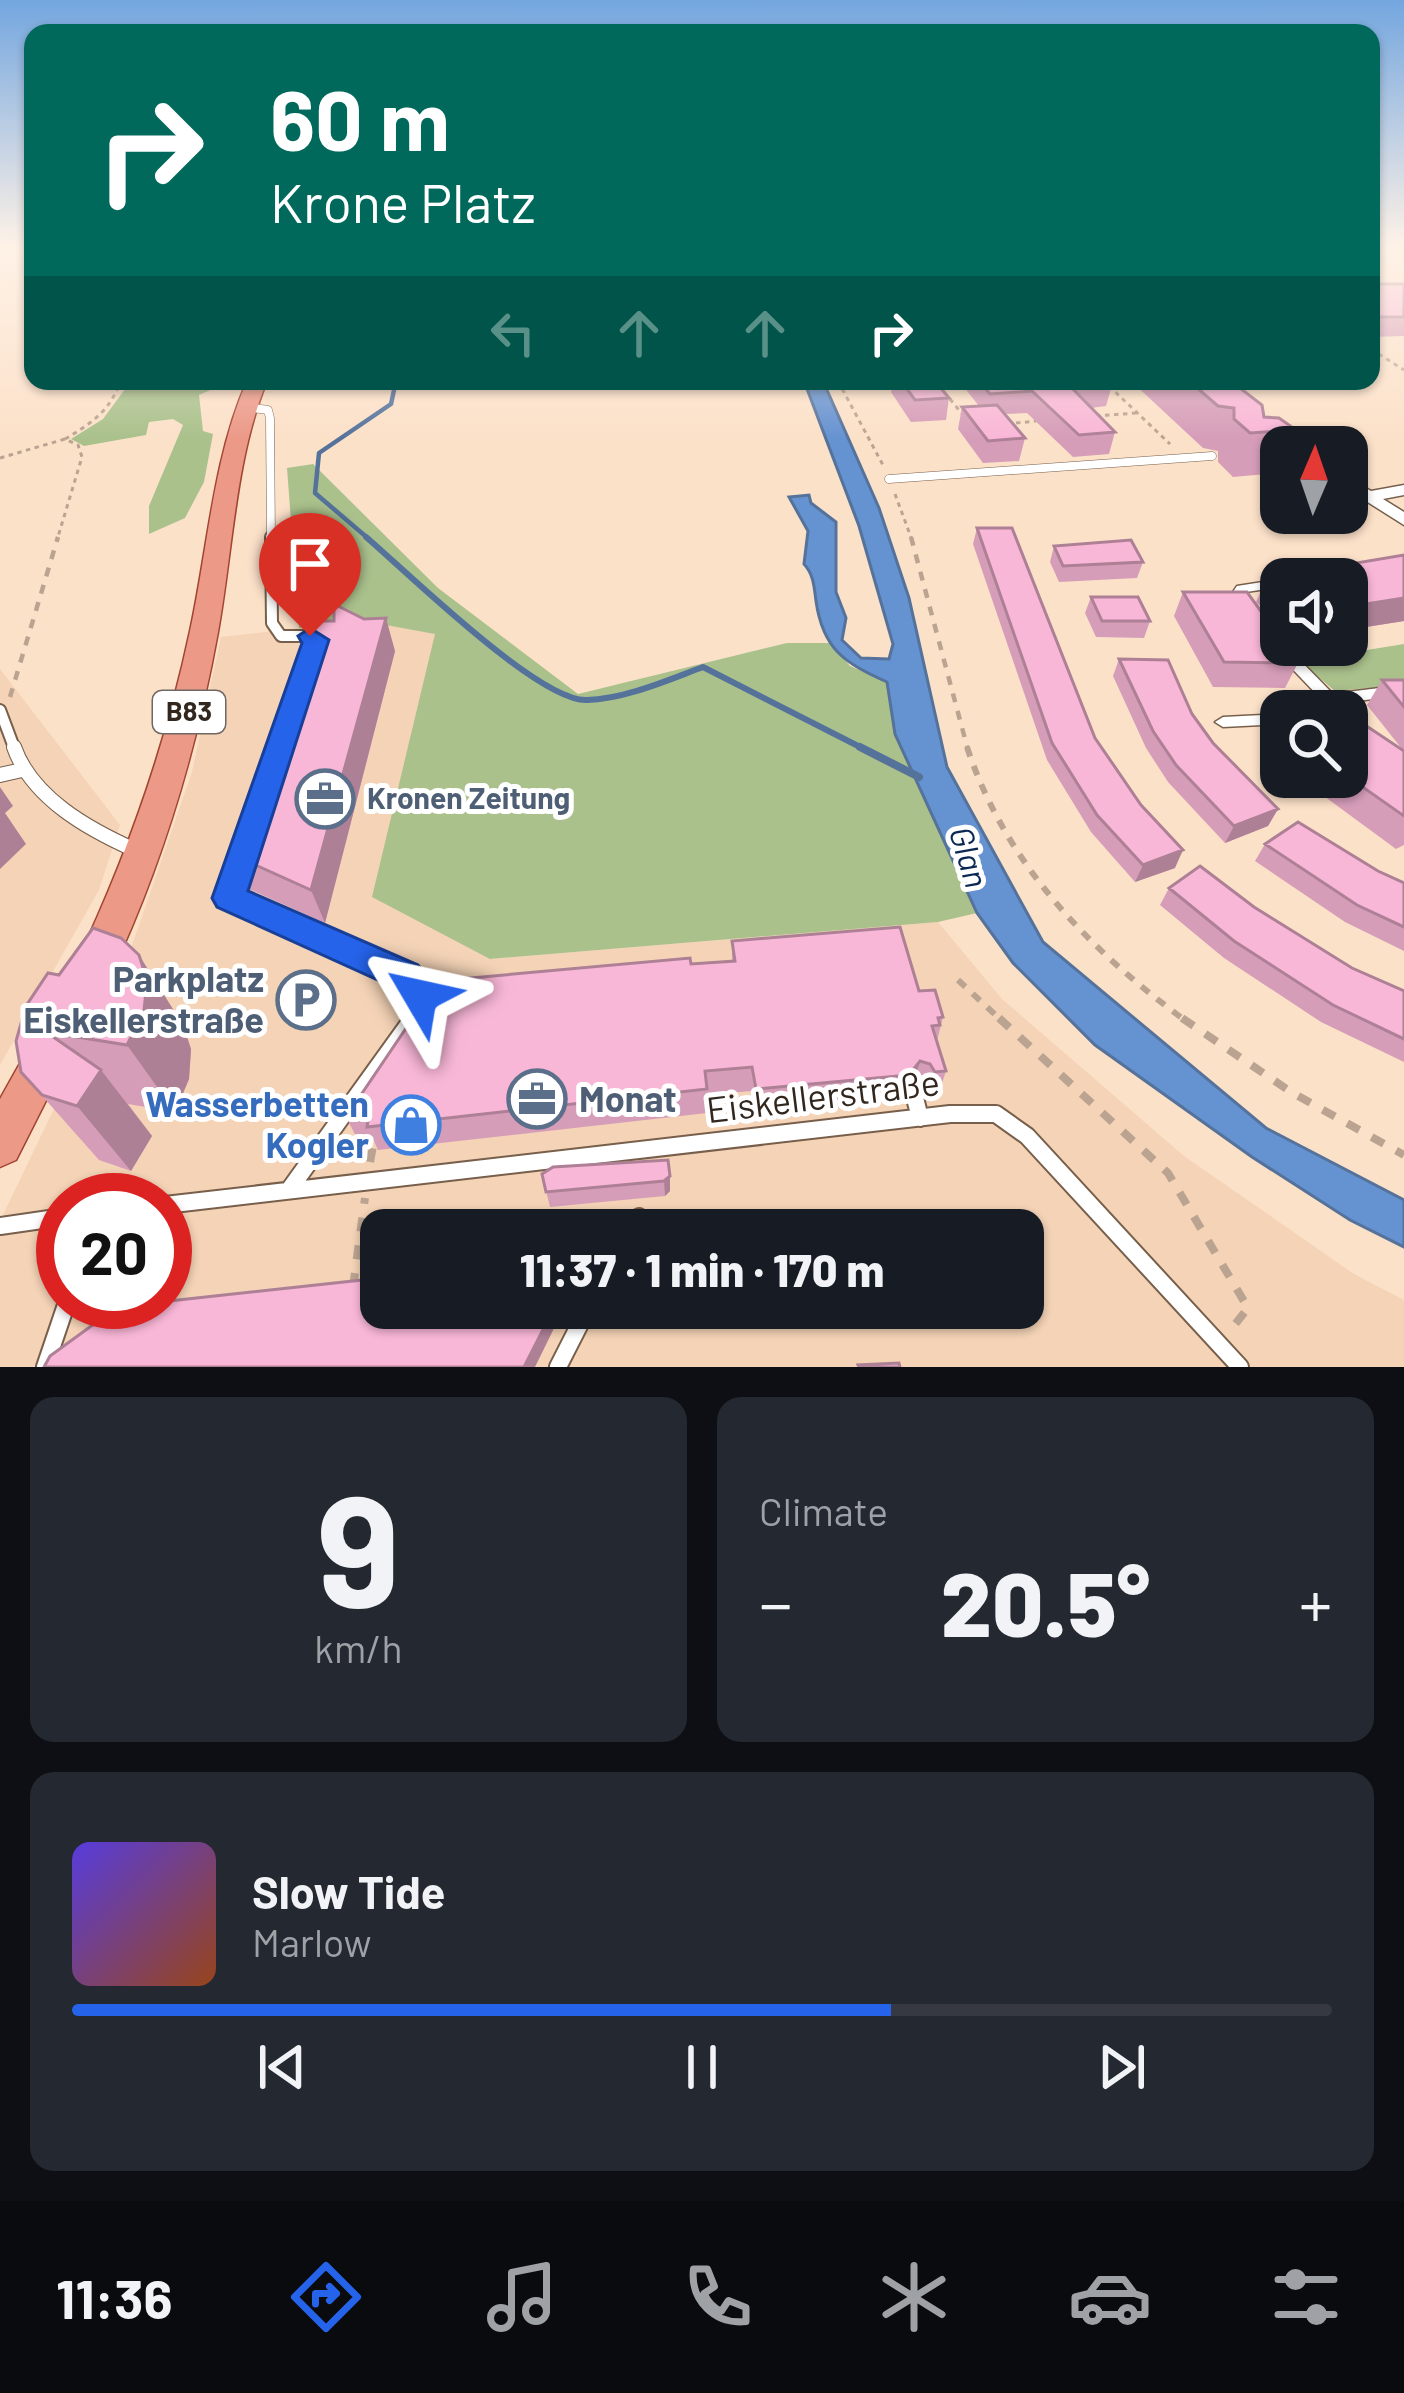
<!DOCTYPE html>
<html lang="en">
<head>
<meta charset="utf-8">
<style>
  body { margin:0; font-family:Barlow,sans-serif; background:#242831; color:#f1f3f6; height:100vh; display:flex; flex-direction:column; font-size:45px; white-space:nowrap }
  * { box-sizing:border-box; margin:0 }
  p { font-size:39px; color:#9ea1a6 }
  .icon { flex:none; width:66px; height:66px; fill:none; stroke:currentColor; stroke-width:2; stroke-linecap:round; stroke-linejoin:round }
  .map { position:relative; height:1367px; overflow:hidden }
  .side { display:flex; flex-direction:column; gap:30px; padding:30px; background:#0d0f14; flex:1 }
  .side>* { flex:none }
  .hud { position:absolute; left:24px; top:24px; width:1356px; height:366px; border-radius:24px; box-shadow:0 3px 9px #0004; background:#00695c; color:#fff; overflow:hidden }
  .needle { width:78px; rotate:2deg }
  .fabs { position:absolute; left:1260px; top:426px; display:grid; gap:24px }
  .fabs a { display:grid; place-items:center; width:108px; height:108px; border-radius:24px; background:#171b24; box-shadow:0 3px 9px #0004; font-size:60px }
  .speed { position:absolute; left:36px; top:1173px; display:flex; gap:24px; font-size:60px; font-weight:700; text-align:center }
  .speed>* { display:grid; place-content:center; width:156px; height:156px; border-radius:50%; background:#171b24; box-shadow:0 3px 9px #0004; line-height:1 }
  .speed .limit { border:18px solid #d22; background:#fff; color:#111 }
  .pin { position:absolute; display:grid; place-items:center; width:102px; height:102px; color:#fff; margin:-123px -51px; border-radius:50% 50% 50% 0; rotate:-45deg; box-shadow:0 0 12px #0007 }
  .pin .icon { rotate:45deg }
  .me { position:absolute; width:132px; margin:-66px; rotate:306deg; stroke-linejoin:round; filter:drop-shadow(0 0 9px #0008) }
  .turn { display:flex; align-items:center; gap:42px; height:252px; padding:0 48px; font-size:54px }
  .turn .icon { width:156px; height:156px; stroke-width:2.5 }
  .turn b { display:block; font-size:84px; line-height:102px }
  .lanes { display:flex; align-items:center; height:114px; padding:0 48px; background:#0003; justify-content:center; gap:60px; direction:ltr }
  .lanes .off { opacity:.35 }
  .big { font-size:90px; font-weight:800; line-height:1.1 }
  .side .tile { flex:1; display:flex; flex-direction:column; justify-content:center; gap:18px; min-width:0; padding:0 42px; border-radius:24px; background:#242831 }
  .side .dial { align-items:center; gap:0 }
  .dial b { font-size:156px; line-height:1 }
  .song { display:flex; align-items:center; gap:36px }
  .cover { width:144px; height:144px; border-radius:18px; background:linear-gradient(135deg,hsl(250 70% 55%),hsl(20 70% 35%)) }
  .played { height:12px; border-radius:6px; background:linear-gradient(90deg,#2563eb 65%,#363941 65%) }
  .keys { display:flex; justify-content:space-around; direction:ltr }
  .heat { display:flex; justify-content:space-between; align-items:center; font-size:66px; direction:ltr }
  .side .tiles { flex:1; display:grid; gap:30px; grid-template-columns:1fr 1fr }
  .tile:last-child { grid-column:span 2 }
  .trip { position:absolute; left:360px; top:1209px; width:684px; height:120px; border-radius:24px; background:#171b24; box-shadow:0 3px 9px #0004; font-weight:800; line-height:120px; text-align:center }
  .tabs { display:flex; height:192px; justify-content:space-around; align-items:center; background:#090b0e; color:#9ea1a6 }
  .tabs .icon { width:84px; height:84px }
  .tabs .current { color:#2563eb }
  .tabs b { font-size:54px; color:#f1f3f6 }
  .map>svg:first-child { display:block }
</style>
</head>
<body>
<div class="map">
<svg width="1404" height="1367" viewBox="0 0 1404 1367">
  <rect width="100%" height="100%" fill="#fce1c9"/>
  <!-- built -->
  <path fill="#f4d3b6" fill-rule="evenodd" d="M 364,621 L 435,633 L 491,959 L 938,922 L 1002,999 L 1184,1156 L 1354,1274 L 1404,1300 L 1404,1367 L 0,1367 L 0,1221 L 130,951 L 192,772 L 221,637 ZM 63,1200 L 165,1200 L 165,1302 L 63,1302 ZM 381,1230 L 1023,1230 L 1023,1308 L 381,1308 Z
    M 0,669 L 120,825 L 99,890 L 0,1065 Z"/>
  <!-- green -->
  <path fill="#aac18c" d="M 131,381 L 231,381 L 199,395 L 203,431 L 213,434 L 204,482 L 185,518 L 149,534 L 149,506 L 183,425 L 173,419 L 149,422 L 146,435 L 84,446 L 71,439 L 103,419 Z
    M 313,464 L 438,588 L 578,694 L 787,643 L 830,643 L 850,666 L 887,682 L 895,734 L 977,913 L 938,922 L 490,959 L 372,897 L 435,634 L 364,621 L 299,628 L 287,468 Z
    M 1404,644 L 1404,685 L 1335,691 L 1299,661 Z"/>
  <!-- water -->
  <path fill="#6592d1" stroke="#55729b" stroke-width="3" d="M 804,381 L 823,381 L 879,508 L 909,598 L 947,767 L 1043,942 L 1266,1128 L 1404,1200 L 1404,1247 L 1350,1220 L 1252,1157 L 1095,1045 L 1013,963 L 977,913 L 895,734 L 887,682 C 845,663 823,650 816,601 C 814,587 814,575 804,564 L 808,531 L 789,497 L 809,495 L 811,503 L 836,522 L 836,592 L 846,618 L 842,640 L 861,658 L 889,659 L 893,644 L 859,526 Z"/>
  <g fill="none" stroke-linecap="round" stroke-linejoin="round">
    <!-- stream-far2 -->
    <path stroke="#55729b" stroke-width="4.5" d="M 370,540 L 315,493 L 319,453 L 391,404 L 396,381"/>
    <!-- stream-far1 -->
    <path stroke="#55729b" stroke-width="6" d="M 366,537 C 407,572 539,702 587,700 C 625,699 668,680 703,667 L 866,750"/>
    <!-- stream -->
    <path stroke="#55729b" stroke-width="8" d="M 860,747 L 919,777"/>
    <!-- service-far3 casing -->
    <g stroke="#775f4b" stroke-width="9">
      <path id="service-far3" d="M 246,407 L 268,410 L 270,418 L 271,540
        M 889,479 L 1212,456"/>
    </g>
    <!-- service-far2 casing -->
    <g stroke="#775f4b" stroke-width="14">
      <path id="service-far2" d="M 271,537 L 272,623 L 281,636 L 311,636 L 316,642
        M 0,710 L 15,750"/>
    </g>
    <!-- service-far1 casing -->
    <g stroke="#775f4b" stroke-width="16">
      <path id="service-far1" d="M 14,747 C 32,798 88,829 135,850
        M 0,775 L 22,770
        M 242,859 L 229,897 L 406,976 L 420,996 L 410,1021"/>
    </g>
    <!-- service casing -->
    <g stroke="#775f4b" stroke-width="20">
      <path id="service" d="M 915,1098 L 920,1118
        M 289,1190 L 413,1018
        M 165,1205 L 950,1114 L 996,1114 L 1027,1136 L 1240,1367
        M 0,1226 L 63,1217
        M 632,1230 L 639,1217
        M 45,1367 L 67,1302
        M 558,1367 L 588,1308"/>
    </g>
    <!-- pedestrian casing -->
    <g stroke="#775f4b" stroke-width="3">
      <path id="pedestrian" d="M 1281,579 L 1281,587 L 1246,592 L 1244,596 L 1250,610 L 1248,613 L 1238,613 L 1230,596 L 1237,586 Z
        M 1285,648 L 1290,650 L 1335,696 L 1347,692 L 1404,685 L 1404,695 L 1350,702 L 1344,704 L 1349,711 L 1347,714 L 1347,711 L 1305,711 L 1308,707 L 1323,701 L 1280,656 L 1278,653 Z
        M 1281,714 L 1281,724 L 1223,727 L 1215,722 L 1223,717 Z"/>
    </g>
    <!-- minor casing -->
    <g stroke="#775f4b" stroke-width="3">
      <path id="minor" d="M 1347,477 L 1371,491 L 1404,485 L 1404,495 L 1383,499 L 1404,512 L 1404,525 L 1347,489 Z"/>
    </g>
    <!-- primary casing -->
    <g stroke="#a2452f" stroke-width="3">
      <path id="primary" d="M 247,381 L 267,381 C 235,459 233,549 218,632 C 196,753 161,869 108,980 L 94,985 L 80,980 L 74,968 C 126,859 165,749 190,631 C 208,548 213,458 247,381 Z
        M 52,1027 L 67,1033 L 73,1047 L 16,1160 L 0,1167 L 0,1099 L 37,1033 Z"/>
    </g>
    <!-- path-far3 -->
    <path stroke="#baa491" stroke-width="3" stroke-dasharray="4.5 4.5" stroke-linecap="butt" d="M 1371,349 L 1404,370
      M 838,381 L 884,467
      M 1109,386 L 1170,444
      M 950,399 L 963,415
      M 1096,416 L 1136,413
      M 1007,424 L 1036,421
      M 65,439 C 89,425 110,411 119,384 L 114,383
      M 0,458 L 65,439 L 78,445 L 82,457 L 57,540
      M 895,494 L 912,540"/>
    <!-- path-far2 -->
    <path stroke="#baa491" stroke-width="4.5" stroke-dasharray="9 9" stroke-linecap="butt" d="M 911,537 L 968,750
      M 10,697 L 58,537"/>
    <!-- path-far1 -->
    <path stroke="#baa491" stroke-width="6" stroke-dasharray="10 10" stroke-linecap="butt" d="M 967,747 C 1005,863 1089,950 1186,1021
      M 958,980 L 1002,1021"/>
    <!-- path -->
    <path stroke="#baa491" stroke-width="8" stroke-dasharray="14 14" stroke-linecap="butt" d="M 999,1018 L 1168,1173 L 1248,1308 L 1232,1328
      M 1182,1018 L 1291,1092 L 1404,1155
      M 370,1162 L 373,1146
      M 353,1287 L 365,1198"/>
    <!-- service-far3 -->
    <use href="#service-far3" stroke="#fff" stroke-width="8"/>
    <!-- service-far2 -->
    <use href="#service-far2" stroke="#fff" stroke-width="10"/>
    <!-- service-far1 -->
    <use href="#service-far1" stroke="#fff" stroke-width="14"/>
    <!-- service -->
    <use href="#service" stroke="#fff" stroke-width="16"/>
    <!-- pedestrian -->
    <use href="#pedestrian" fill="#fff" fill-rule="evenodd"/>
    <!-- minor -->
    <use href="#minor" fill="#fff" fill-rule="evenodd"/>
    <!-- primary -->
    <use href="#primary" fill="#ec9988" fill-rule="evenodd"/>
  </g>
  <!-- wall -->
  <path fill="#d69db9" d="M 1371,284 L 1404,284 L 1404,336 L 1371,337 Z
    M 893,381 L 935,381 L 949,398 L 946,420 L 911,422 L 891,392 Z
    M 963,381 L 1108,381 L 1112,385 L 1106,406 L 1091,408 L 1115,432 L 1109,454 L 1073,457 L 1027,413 L 1005,414 L 1025,438 L 1019,461 L 983,463 L 958,429 L 962,407 L 979,406 L 963,386 Z
    M 1131,381 L 1231,381 L 1264,417 L 1296,430 L 1289,447 L 1281,447 L 1281,465 L 1278,473 L 1233,477 L 1218,462 L 1218,451 L 1203,448 Z
    M 977,528 L 1095,738 L 1175,868 L 1135,882 L 1091,832 L 1047,760 L 973,544 Z
    M 1054,546 L 1143,562 L 1137,578 L 1059,582 L 1050,562 Z
    M 1404,555 L 1404,621 L 1347,630 L 1347,579 L 1281,579 L 1281,625 L 1256,602 L 1267,578 Z
    M 1183,592 L 1298,663 L 1285,688 L 1213,687 L 1174,616 Z
    M 1091,597 L 1150,621 L 1144,638 L 1096,637 L 1085,613 Z
    M 395,651 L 325,923 L 247,888 L 231,854 Z
    M 1119,659 L 1192,714 L 1213,743 L 1278,809 L 1268,826 L 1225,843 L 1168,782 L 1146,748 L 1113,676 Z
    M 1382,680 L 1404,680 L 1404,845 L 1396,849 L 1298,777 L 1347,777 L 1347,713 L 1402,749 L 1367,705 Z
    M 1281,748 L 1281,764 L 1275,760 Z
    M 1265,844 L 1378,871 L 1404,883 L 1404,951 L 1345,922 L 1255,861 Z
    M 1169,888 L 1254,907 L 1352,968 L 1404,991 L 1404,1062 L 1321,1022 L 1224,958 L 1160,905 Z
    M 732,941 L 919,991 L 943,1017 L 937,1041 L 946,1071 L 938,1095 L 928,1096 L 923,1088 L 913,1085 L 903,1099 L 754,1113 L 751,1091 L 707,1095 L 707,1113 L 378,1150 L 373,1139 L 358,1140 L 346,1117 L 691,964 L 732,961 Z
    M 48,973 L 183,1025 L 191,1049 L 189,1079 L 175,1112 L 128,1104 L 152,1136 L 131,1171 L 99,1160 L 21,1072 Z
    M 668,1160 L 670,1191 L 665,1196 L 550,1207 L 542,1174 Z"/>
  <!-- shaded-wall -->
  <path fill="#ae8096" d="M 1404,598 L 1404,621 L 1347,630 L 1347,607 Z
    M 386,618 L 395,651 L 325,923 L 311,890 Z
    M 0,787 L 13,806 L 5,813 L 26,844 L 0,869 Z
    M 1278,809 L 1268,826 L 1225,843 L 1234,826 Z
    M 1183,850 L 1175,868 L 1135,882 L 1143,865 Z
    M 139,955 L 183,1025 L 191,1049 L 189,1079 L 175,1112 L 127,1045 Z
    M 920,1061 L 913,1085 L 903,1099 L 909,1075 Z
    M 101,1070 L 152,1136 L 131,1171 L 77,1106 Z
    M 670,1176 L 670,1191 L 665,1196 L 664,1181 Z
    M 554,1308 L 564,1308 L 535,1367 L 524,1367 Z"/>
  <!-- building -->
  <path fill="#f9b7d7" stroke="#ae8096" stroke-width="3" d="M 1371,284 L 1404,284 L 1404,317 L 1375,317 L 1371,314 Z
    M 901,381 L 935,381 L 949,398 L 915,400 Z
    M 979,381 L 1065,381 L 1115,432 L 1079,435 L 1032,391 L 990,394 Z
    M 1065,381 L 1108,381 L 1112,385 L 1072,388 Z
    M 1189,381 L 1231,381 L 1262,405 L 1264,417 L 1279,418 L 1296,430 L 1250,433 L 1234,419 L 1234,408 L 1218,406 Z
    M 997,405 L 1025,438 L 988,441 L 962,407 Z
    M 977,528 L 1012,528 L 1095,738 L 1141,805 L 1183,850 L 1143,865 L 1097,815 L 1052,743 Z
    M 1131,540 L 1143,562 L 1063,566 L 1054,546 Z
    M 1404,555 L 1404,598 L 1347,607 L 1347,579 L 1281,579 L 1281,590 L 1267,578 Z
    M 1183,592 L 1247,592 L 1281,639 L 1281,645 L 1285,645 L 1298,663 L 1224,662 Z
    M 1091,597 L 1138,597 L 1150,621 L 1102,621 Z
    M 334,604 L 364,619 L 386,618 L 311,890 L 231,854 L 315,621 L 334,621 Z
    M 1119,659 L 1168,660 L 1192,714 L 1213,743 L 1278,809 L 1234,826 L 1176,765 L 1153,731 Z
    M 1382,680 L 1404,680 L 1404,707 Z
    M 1347,713 L 1404,751 L 1404,816 L 1347,776 Z
    M 1298,822 L 1378,871 L 1404,883 L 1404,927 L 1357,905 L 1265,844 Z
    M 1200,866 L 1254,907 L 1352,968 L 1404,991 L 1404,1039 L 1333,1005 L 1234,941 L 1169,888 Z
    M 900,927 L 919,991 L 935,990 L 943,1017 L 938,1018 L 940,1025 L 932,1026 L 946,1071 L 935,1072 L 930,1064 L 920,1061 L 909,1075 L 756,1089 L 752,1067 L 705,1071 L 707,1089 L 367,1127 L 369,1115 L 346,1117 L 438,981 L 690,958 L 691,964 L 735,961 L 732,941 Z
    M 93,928 L 121,938 L 139,955 L 147,980 L 144,1011 L 127,1045 L 46,1032 L 101,1070 L 77,1106 L 42,1095 L 21,1072 L 16,1041 L 26,1006 L 48,973 L 59,975 Z
    M 668,1160 L 670,1176 L 664,1181 L 546,1192 L 542,1174 L 553,1167 Z
    M 381,1278 L 381,1308 L 554,1308 L 524,1367 L 44,1367 L 50,1356 L 94,1324 L 138,1319 L 142,1304 Z
    M 899,1363 L 900,1367 L 859,1367 L 858,1365 Z"/>
  <!-- sky -->
  <linearGradient id="sky" x2="0" y2="1"><stop stop-color="#73a6df"/><stop offset="0.56" stop-color="#fef2e7"/><stop offset="1" stop-color="#fef2e7" stop-opacity="0"/></linearGradient>
  <rect width="1404" height="439" fill="url(#sky)"/>
  <!-- route -->
  <path fill="#2563eb" stroke="#184099" stroke-width="3" d="M 310,628 L 329,640 L 248,891 L 418,965 L 439,996 L 433,1007 L 420,1012 L 407,1007 L 393,987 L 217,907 L 212,898 L 302,643 L 298,636 Z"/>
  <!-- icons -->
  <defs>
    <g id="office-ring" transform="scale(3)"><circle r="9.5" fill="#fff" stroke="#5c6f8a" stroke-width="1.5"/><path d="M-6-3h4V-5.5h4V-3h4V5H-6ZM-1-4.5V-3h2v-1.5ZM-6 0V1H6V0Z" fill="#5c6f8a"/></g>
    <g id="parking-ring" transform="scale(3)"><circle r="9.5" fill="#fff" stroke="#5c6f8a" stroke-width="1.5"/><path d="M-3.5-5.5H1a3.5 3.5 0 0 1 0 7H-1V5.5H-3.5ZM-1-3.4V-.6H.8a1.4 1.4 0 0 0 0-2.8Z" fill="#5c6f8a"/></g>
    <g id="shop-ring" transform="scale(3)"><circle r="9.5" fill="#fff" stroke="#3f7fe0" stroke-width="1.5"/><path d="M-5-2.5h2.3a2.7 3.5 0 0 1 5.4 0H5L5.5 6h-11ZM-1.5-2.5h3a1.5 2.3 0 0 0-3 0Z" fill="#3f7fe0"/></g>
  </defs>
  <g fill-rule="evenodd">
    <use href="#office-ring" x="325" y="799"/>
    <use href="#parking-ring" x="306" y="1000"/>
    <use href="#office-ring" x="537" y="1099"/>
    <use href="#shop-ring" x="411" y="1125"/>
  </g>
  <g text-anchor="middle" stroke-width="10" stroke-linejoin="round" paint-order="stroke">
    <!-- shield labels -->
    <rect fill="#fff" stroke="#6f6862" stroke-width="3" x="153" y="691" width="72" height="42" rx="9"/>
    <g font-size="27" font-weight="bold" fill="#31271e">
      <text x="189" y="721">B83</text>
    </g>
    <!-- service labels -->
    <g font-size="30" font-weight="bold" fill="#4e5e75" stroke="#fff" text-anchor="start">
      <text x="367" y="809">Kronen Zeitung</text>
    </g>
    <!-- water labels -->
    <g font-size="33" font-style="italic" fill="#0a2851" stroke="#fff">
      <text transform="translate(969 857) rotate(73)" y="12">Glan</text>
    </g>
    <!-- near-service labels -->
    <g font-size="36" font-weight="bold" fill="#4e5e75" stroke="#fff" text-anchor="end">
      <text x="264" y="992">Parkplatz<tspan x="264" dy="41">Eiskellerstraße</tspan></text>
      <text x="579" y="1112" text-anchor="start">Monat</text>
    </g>
    <!-- near-street labels -->
    <g font-size="36" fill="#31271e" stroke="#fff">
      <text transform="translate(823 1096) rotate(-7)" y="13">Eiskellerstraße</text>
    </g>
    <!-- near-shop labels -->
    <g font-size="36" font-weight="bold" fill="#366cbe" stroke="#fff" text-anchor="end">
      <text x="369" y="1117">Wasserbetten<tspan x="369" dy="41">Kogler</tspan></text>
    </g>
  </g>
</svg>
<div class="fabs">
<a><svg class="needle" viewBox="-14 -14 28 28"><path d="M0-13l5 13h-10z" fill="#e53935"/><path d="M0 13l5-13h-10z" fill="#9ea1a6"/></svg></a>
<a><svg class="icon" aria-label="sound" viewBox="0 0 24 24"><path d="M4 9h4l5-4v14l-5-4H4zM17 9q2 3 0 6"/></svg></a>
<a><svg class="icon" aria-label="search" viewBox="0 0 24 24"><circle cx="10" cy="10" r="6"/><path d="M15 15l6 6"/></svg></a>
</div>
<div class="speed"><div class="limit">20</div></div>
<div class="pin" style="left:310px;top:636px;background:#d93025"><svg class="icon" aria-label="arrive" viewBox="0 0 24 24"><path d="M6 21V4h12l-3 4 3 4H6"/></svg></div>
<svg class="me" style="left:420px;top:996px" viewBox="-20 -20 40 40"><path d="M0-17L14 15 0 8-14 15z" fill="#2563eb" stroke="#fff" stroke-width="4"/></svg>
<div class="trip">11:37 · 1 min · 170 m</div>
<div class="hud">
<div class="turn"><svg class="icon" aria-label="right" viewBox="0 0 24 24"><path d="M7 20v-9h11M14 6l5 5-5 5"/></svg><div><b>60 m</b>Krone Platz</div></div>
<div class="lanes"><svg class="icon off" aria-label="left" viewBox="0 0 24 24"><path d="M17 20v-9H6M10 6l-5 5 5 5"/></svg><svg class="icon off" aria-label="ahead" viewBox="0 0 24 24"><path d="M12 20V5M6 11l6-6 6 6"/></svg><svg class="icon off" aria-label="ahead" viewBox="0 0 24 24"><path d="M12 20V5M6 11l6-6 6 6"/></svg><svg class="icon" aria-label="right" viewBox="0 0 24 24"><path d="M7 20v-9h11M14 6l5 5-5 5"/></svg></div>
</div>
</div>
<section class="side">
<div class="tiles">
<div class="tile dial"><b>9</b><p>km/h</p></div>
<div class="tile"><p>Climate</p>
<div class="heat"><a>−</a><b class="big">20.5°</b><a>+</a></div>
</div>
<div class="tile">
<div class="song"><i class="cover"></i><div><b>Slow Tide</b><p>Marlow</p></div></div>
<div class="played"></div>
<div class="keys"><svg class="icon" aria-label="previous" viewBox="0 0 24 24"><path d="M18 5L8 12l10 7zM5 5v14"/></svg><svg class="icon" aria-label="pause" viewBox="0 0 24 24"><path d="M8 5v14M16 5v14"/></svg><svg class="icon" aria-label="next" viewBox="0 0 24 24"><path d="M6 5l10 7-10 7zM19 5v14"/></svg></div>
</div>
</div>
</section>
<nav class="tabs">
<b>11:36</b>
<svg class="icon current" aria-label="directions" viewBox="0 0 24 24"><path d="M12 3l9 9-9 9-9-9zM9 14v-3h6M13 9l2 2-2 2"/></svg>
<svg class="icon" aria-label="music" viewBox="0 0 24 24"><path d="M9 18V5l10-2v13"/><circle cx="6" cy="18" r="3"/><circle cx="16" cy="16" r="3"/></svg>
<svg class="icon" aria-label="phone" viewBox="0 0 24 24"><path d="M5 4h4l2 5-3 2q2 4 5 5l2-3 5 2v4C11 20 4 13 5 4z"/></svg>
<svg class="icon" aria-label="climate" viewBox="0 0 24 24"><path d="M12 3v18M4 7l16 10M4 17L20 7"/></svg>
<svg class="icon" aria-label="car" viewBox="0 0 24 24"><path d="M5 17H2v-5l4-1 3-4h7l3 4 3 1v5h-3M9 17h6M6 11h13"/><circle cx="7" cy="17" r="2"/><circle cx="17" cy="17" r="2"/></svg>
<svg class="icon" aria-label="filters" viewBox="0 0 24 24"><path d="M4 7h16M4 17h16"/><circle cx="9" cy="7" r="2"/><circle cx="15" cy="17" r="2"/></svg>
</nav>
</body>
</html>
